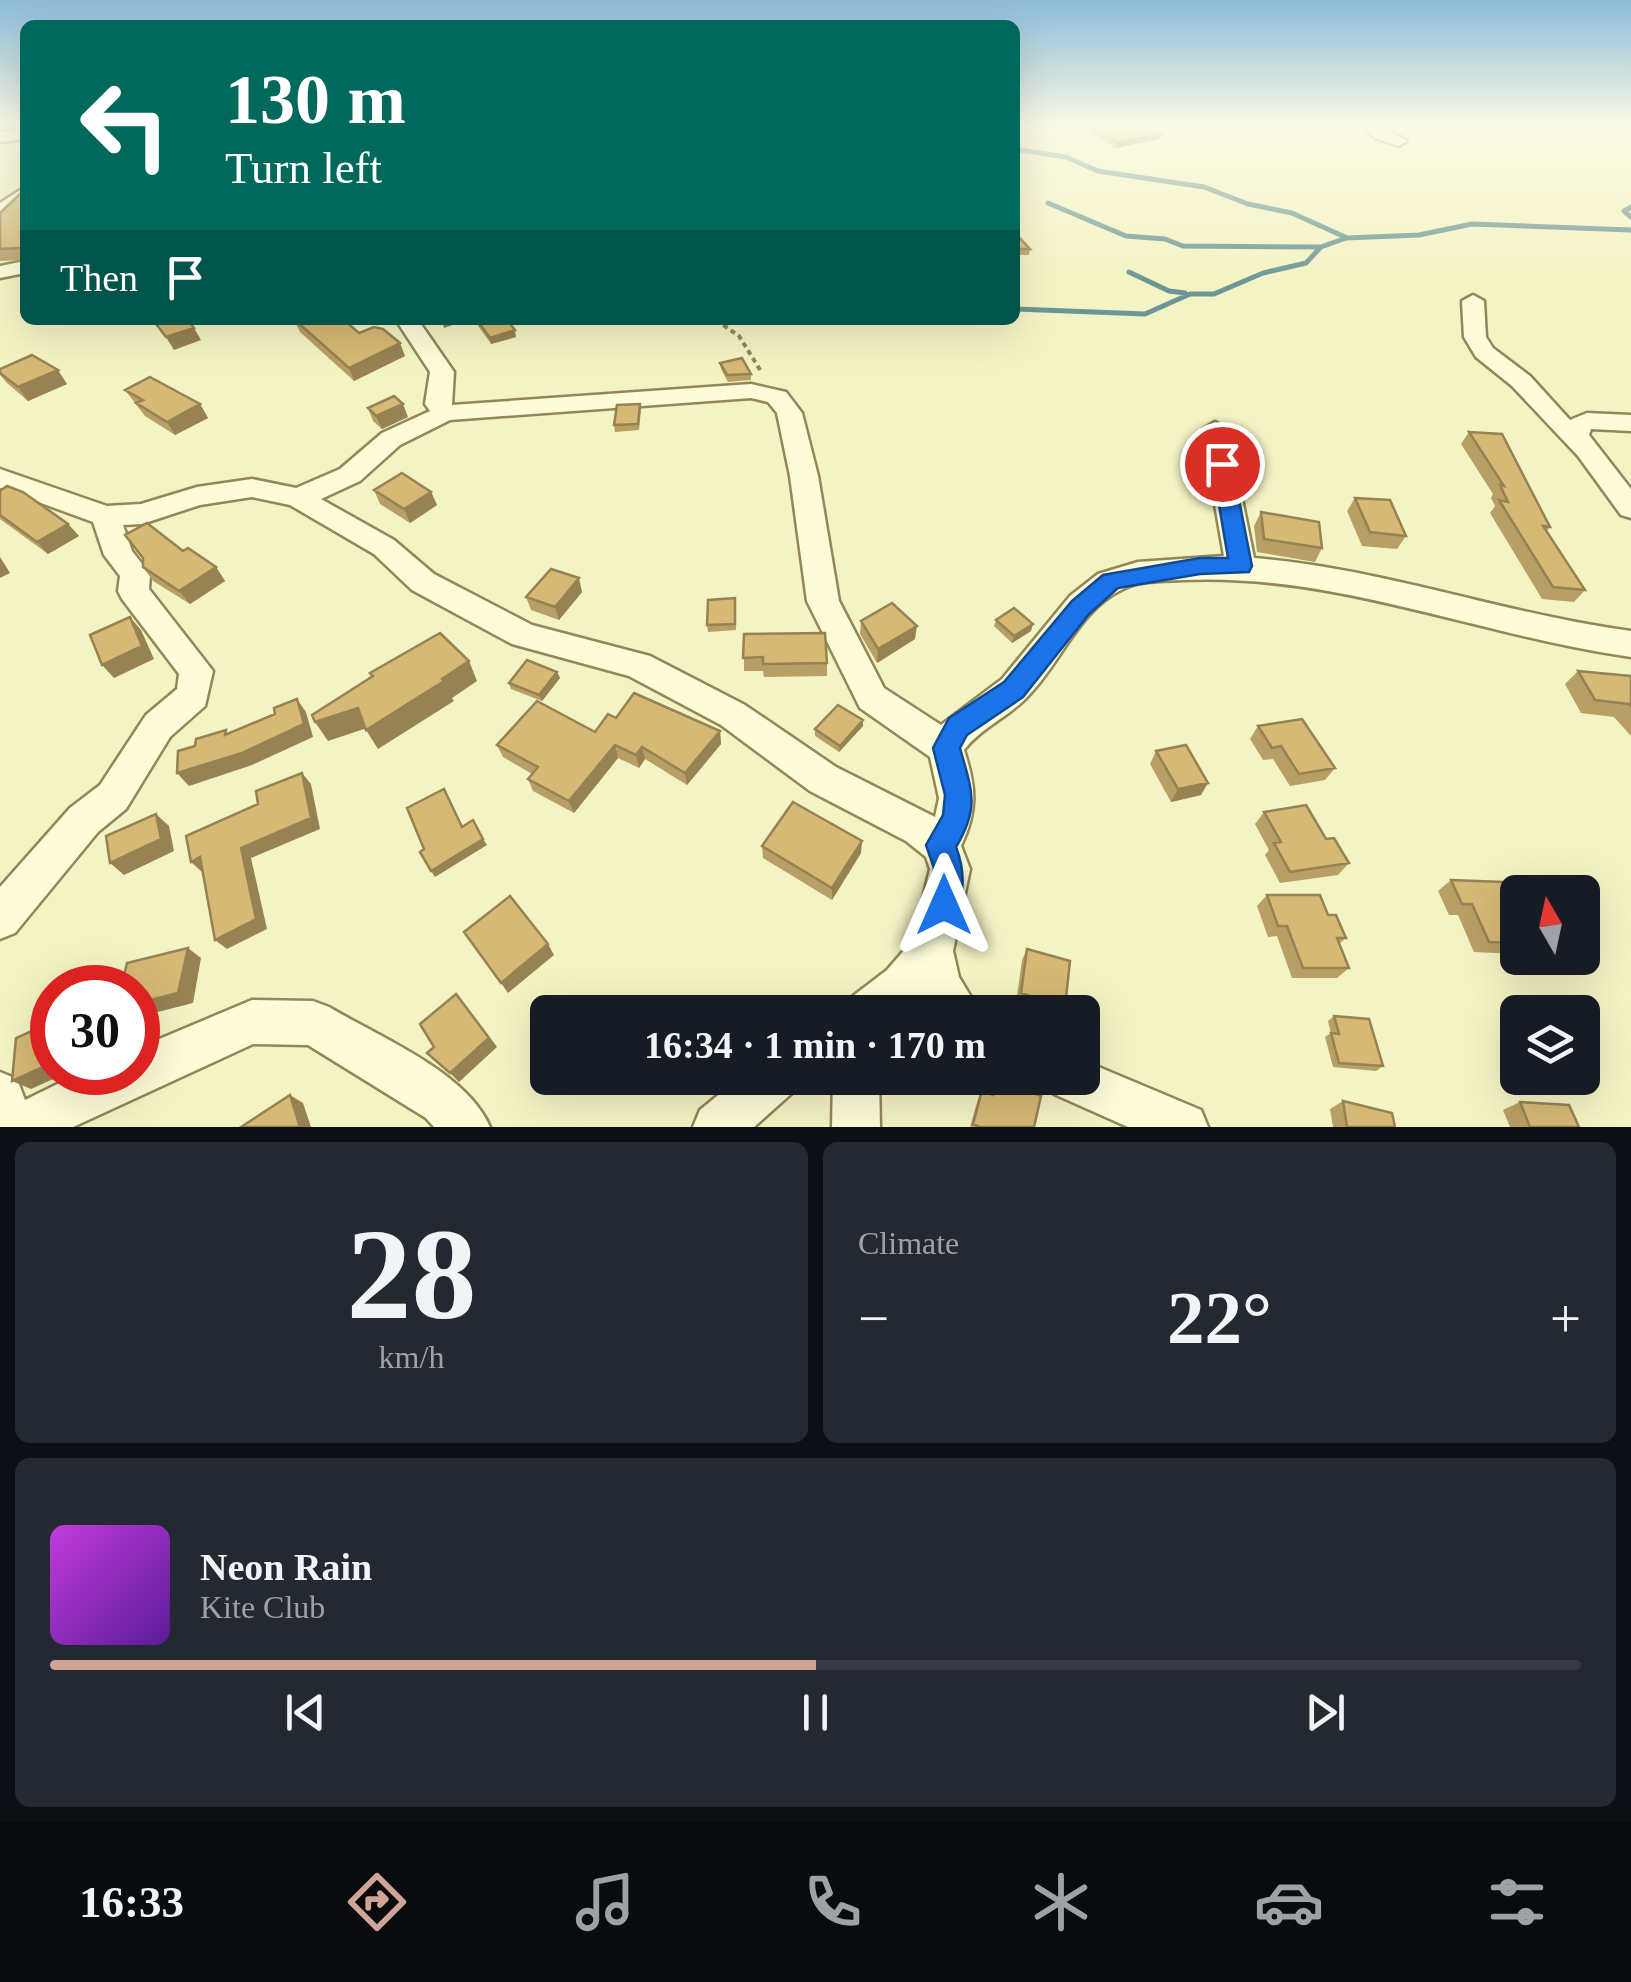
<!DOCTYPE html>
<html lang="en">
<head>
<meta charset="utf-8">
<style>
  body { margin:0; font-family:"Times New Roman",serif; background:#242831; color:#f1f3f6; height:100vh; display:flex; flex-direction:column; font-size:38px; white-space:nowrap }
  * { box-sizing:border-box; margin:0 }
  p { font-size:32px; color:#9ea1a6 }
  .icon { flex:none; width:55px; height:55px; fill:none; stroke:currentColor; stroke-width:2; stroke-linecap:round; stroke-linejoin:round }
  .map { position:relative; height:1127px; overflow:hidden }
  .details { display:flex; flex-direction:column; gap:15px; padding:15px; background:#0d0f14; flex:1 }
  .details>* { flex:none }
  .banner { position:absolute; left:20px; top:20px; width:1000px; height:305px; border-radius:15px; box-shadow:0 10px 40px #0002; background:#00695c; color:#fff; overflow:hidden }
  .needle { width:65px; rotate:351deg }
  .tools { position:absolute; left:1500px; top:875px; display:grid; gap:20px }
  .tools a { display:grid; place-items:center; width:100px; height:100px; border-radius:15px; background:#171b24; box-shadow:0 10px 40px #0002; font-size:50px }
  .speed { position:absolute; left:30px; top:965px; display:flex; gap:20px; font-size:50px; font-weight:700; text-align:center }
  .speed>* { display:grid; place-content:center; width:130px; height:130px; border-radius:50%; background:#171b24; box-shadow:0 10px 40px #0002; line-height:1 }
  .speed .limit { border:15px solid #d22; background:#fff; color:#111 }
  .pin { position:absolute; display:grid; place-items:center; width:85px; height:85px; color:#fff; margin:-42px; border:5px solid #fff; border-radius:50%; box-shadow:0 2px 10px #0007 }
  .me { position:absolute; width:110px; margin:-55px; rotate:0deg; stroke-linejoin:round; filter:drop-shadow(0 0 8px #0008) }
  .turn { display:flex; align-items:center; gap:35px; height:210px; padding:0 40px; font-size:45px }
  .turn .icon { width:130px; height:130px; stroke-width:2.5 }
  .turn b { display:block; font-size:70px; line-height:85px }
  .then { display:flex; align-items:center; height:95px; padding:0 40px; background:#0003; gap:20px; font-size:38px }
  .big { font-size:75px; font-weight:800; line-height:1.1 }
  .details .widget { flex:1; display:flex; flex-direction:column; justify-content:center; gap:15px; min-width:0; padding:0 35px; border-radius:15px; background:#242831 }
  .details .dial { align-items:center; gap:0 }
  .dial b { font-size:130px; line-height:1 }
  .song { display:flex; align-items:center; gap:30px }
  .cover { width:120px; height:120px; border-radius:15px; background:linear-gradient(135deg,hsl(290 70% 55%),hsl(270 70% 35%)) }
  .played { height:10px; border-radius:5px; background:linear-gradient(90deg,#d0a595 50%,#363941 50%) }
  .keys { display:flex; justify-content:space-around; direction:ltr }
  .heat { display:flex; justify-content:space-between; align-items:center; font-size:55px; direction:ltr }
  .details .tiles { flex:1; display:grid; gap:15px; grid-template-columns:1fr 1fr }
  .widget:last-child { grid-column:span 2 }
  .trip { position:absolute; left:530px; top:995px; width:570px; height:100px; border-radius:15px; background:#171b24; box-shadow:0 10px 40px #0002; font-weight:800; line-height:100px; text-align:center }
  .tabs { display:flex; height:160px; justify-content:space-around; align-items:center; background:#090b0e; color:#9ea1a6 }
  .tabs .icon { width:70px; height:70px }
  .tabs .on { color:#d0a595 }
  .tabs b { font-size:45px; color:#f1f3f6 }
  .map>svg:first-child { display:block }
</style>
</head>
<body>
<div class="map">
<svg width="1631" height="1127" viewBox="0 0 1631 1127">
  <rect width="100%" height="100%" fill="#f4f3c4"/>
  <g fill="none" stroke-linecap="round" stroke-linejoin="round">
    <!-- stream -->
    <path stroke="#6c9596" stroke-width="5" d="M 1015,149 L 1066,157 L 1098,171 L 1204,187 L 1248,204 L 1292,213 L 1345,237
      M 1048,203 L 1126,236 L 1165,239 L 1183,246 L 1320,247
      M 1631,207 L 1624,211 L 1631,217
      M 1129,272 L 1169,291 L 1185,293
      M 1015,309 L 1145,314 L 1190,294 L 1214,294 L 1263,273 L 1306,263 L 1321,247 L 1346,238 L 1419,235 L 1472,224 L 1631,230"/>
    <!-- minor casing -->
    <g stroke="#918757" stroke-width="5">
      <path id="minor" d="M 1364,125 L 1381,125 L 1407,141 L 1399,146 L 1375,138 Z
        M 25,129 L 25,139 L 0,142 L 0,132 Z
        M 25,187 L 25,201 L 0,218 L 0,203 Z
        M 25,261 L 25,273 L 0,278 L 0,266 Z
        M 1473,295 L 1484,301 L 1486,337 L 1493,348 L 1530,376 L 1570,420 L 1587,413 L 1631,415 L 1631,431 L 1591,429 L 1589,435 L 1631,489 L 1631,518 L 1621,515 L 1578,456 L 1512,386 L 1476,357 L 1464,337 L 1462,301 Z
        M 396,320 L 418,320 L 454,372 L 452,405 L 751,384 L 786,392 L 802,413 L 818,476 L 839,601 L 884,688 L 941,725 L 1002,679 L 1070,596 L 1098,574 L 1138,562 L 1224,556 L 1202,430 L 1215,422 L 1228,430 L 1254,558 C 1382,568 1504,614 1631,631 L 1631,657 C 1480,636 1337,573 1183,580 C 1164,581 1140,580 1123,589 C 1079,609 1061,663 1028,696 C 1009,717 982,727 964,750 C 976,787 978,810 961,846 L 970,869 L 953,951 L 959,977 L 980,1012 L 931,1012 L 921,996 L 903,1012 L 847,1012 L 853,996 L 887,970 L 913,940 L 930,869 L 926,857 L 906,841 L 810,791 L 721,725 L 629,676 L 512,644 L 412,590 L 374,554 L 290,505 L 252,497 L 200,505 L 142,524 L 123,525 L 132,551 L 150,574 L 149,589 L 213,671 L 205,706 L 170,737 L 126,809 L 98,832 L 15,933 L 0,939 L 0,887 L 70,808 L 100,785 L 146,715 L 177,689 L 179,674 L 122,599 L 118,591 L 120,576 L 104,555 L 93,522 L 0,488 L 0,469 L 107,506 L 141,504 L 197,487 L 252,479 L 296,488 L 340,469 L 382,433 L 430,411 L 425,404 L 430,372 ZM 751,398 L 768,402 L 777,413 L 790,476 L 807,601 L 860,708 L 930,757 L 939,798 L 935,817 L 836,767 L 745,705 L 650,656 L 532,625 L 434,574 L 394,540 L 321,499 L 360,481 L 400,445 L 450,420 Z
        M 252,1000 L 313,1001 L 329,1007 C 379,1037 467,1072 490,1127 L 434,1127 L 426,1118 L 308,1045 L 253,1044 L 73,1127 L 0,1127 L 0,1072 L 17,1079 L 25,1100 L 82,1072 L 138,1072 L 138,1048 Z
        M 1082,1060 L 1201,1110 L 1208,1127 L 1128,1127 L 1054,1094 L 1047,1078 L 1082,1078 Z
        M 739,1078 L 798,1078 L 791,1094 L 754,1127 L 693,1127 L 700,1110 Z
        M 833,1078 L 879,1078 L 880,1127 L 832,1127 Z"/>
    </g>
    <!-- path -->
    <path stroke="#918757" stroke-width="4" stroke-dasharray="5 4" stroke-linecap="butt" d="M 716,320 L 739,336 L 762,373"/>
    <!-- minor -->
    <use href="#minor" fill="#fdfcd9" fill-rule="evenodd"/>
  </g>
  <!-- wall -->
  <path fill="#b89f65" d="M 1091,127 L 1161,134 L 1159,139 L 1116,148 L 1089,132 Z
    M 25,193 L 25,260 L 0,261 L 0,213 Z
    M 1015,233 L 1030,249 L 1029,255 L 1015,255 Z
    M 294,320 L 359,333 L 405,356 L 354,381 L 300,332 Z
    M 474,320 L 507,320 L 516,337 L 491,344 Z
    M 720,363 L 751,374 L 751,380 L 728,382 L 721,369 Z
    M 0,369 L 67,384 L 28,401 L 7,383 L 0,375 Z
    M 125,390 L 200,404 L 208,418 L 175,435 L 145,416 Z
    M 640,404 L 641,410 L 639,430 L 615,432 L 614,425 Z
    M 368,408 L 408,417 L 382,429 L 373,421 Z
    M 1469,432 L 1550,527 L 1547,531 L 1585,590 L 1574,602 L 1542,599 L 1490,513 L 1495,506 L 1491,498 L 1493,494 L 1461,444 Z
    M 374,490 L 431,492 L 437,505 L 410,523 L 380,504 Z
    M 0,491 L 68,524 L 79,536 L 48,554 L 0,519 Z
    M 1355,498 L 1406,536 L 1397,549 L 1362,546 L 1347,511 Z
    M 1261,512 L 1322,548 L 1315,562 L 1257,552 L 1254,526 Z
    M 183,551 L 216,567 L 225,581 L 190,604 L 153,581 L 143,567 Z
    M 582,592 L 559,620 L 531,610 L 526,597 Z
    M 735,598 L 736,630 L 708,632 L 707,625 Z
    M 996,620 L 1031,631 L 1012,643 L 994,626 Z
    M 861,621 L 915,639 L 877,663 L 860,634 Z
    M 744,634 L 827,663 L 827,676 L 764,677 L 763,671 L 744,671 Z
    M 1578,671 L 1631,676 L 1631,736 L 1614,717 L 1581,713 L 1565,684 Z
    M 557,672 L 560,678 L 542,701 L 511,689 L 509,683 Z
    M 616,718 L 720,731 L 721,744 L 687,785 L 645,759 L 639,768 L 618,758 L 574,813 L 533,791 L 528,779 L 532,774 L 503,757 L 497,745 L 595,732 Z
    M 863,720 L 863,726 L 839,752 L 815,736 L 815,729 Z
    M 1258,726 L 1335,768 L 1325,780 L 1290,786 L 1273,759 L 1263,760 L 1250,739 Z
    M 1156,751 L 1201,795 L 1171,802 L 1150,764 Z
    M 1264,812 L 1326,839 L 1349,863 L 1338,875 L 1280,883 L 1265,855 L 1269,850 L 1255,824 Z
    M 762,846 L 861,853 L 832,900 L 763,858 Z
    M 1451,880 L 1518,912 L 1518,954 L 1474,952 L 1458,915 L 1449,915 L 1438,891 Z
    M 1267,895 L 1328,915 L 1346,938 L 1339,944 L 1349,968 L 1337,978 L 1292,978 L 1277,936 L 1268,937 L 1257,906 Z
    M 1027,949 L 1065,1007 L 1062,1012 L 1047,1012 L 1016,1003 L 1022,960 Z
    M 1334,1016 L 1383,1066 L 1376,1071 L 1333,1067 L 1325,1037 L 1331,1033 L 1328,1021 Z
    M 997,1078 L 1034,1127 L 970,1127 L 978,1099 L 982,1090 L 990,1094 Z
    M 1343,1101 L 1395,1127 L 1333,1127 L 1330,1109 Z
    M 1520,1102 L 1579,1127 L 1510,1127 L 1503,1110 Z"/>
  <!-- shaded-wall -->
  <path fill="#968252" d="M 1161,134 L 1159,139 L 1116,148 L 1118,142 Z
    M 446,320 L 467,320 L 444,328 L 442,321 Z
    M 194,328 L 201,340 L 174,350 L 166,337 Z
    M 515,330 L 516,337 L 491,344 L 490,338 Z
    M 400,343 L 405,356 L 354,381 L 349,368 Z
    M 58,370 L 67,384 L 28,401 L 18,387 Z
    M 200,404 L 208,418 L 175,435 L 167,422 Z
    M 403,404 L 408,417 L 382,429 L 376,416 Z
    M 431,492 L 437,505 L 410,523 L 404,509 Z
    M 68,524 L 79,536 L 48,554 L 37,542 Z
    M 0,557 L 10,573 L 0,578 Z
    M 216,567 L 225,581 L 190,604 L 179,591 Z
    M 579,578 L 582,592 L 559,620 L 555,607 Z
    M 130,617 L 141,630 L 154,659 L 114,678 L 102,665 Z
    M 1033,624 L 1031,631 L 1012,643 L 1014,636 Z
    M 917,626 L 915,639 L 877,663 L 878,649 Z
    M 469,661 L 477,681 L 452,698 L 454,701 L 378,749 L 366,730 Z
    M 557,672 L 560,678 L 542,701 L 539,695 Z
    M 297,699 L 306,712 L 313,737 L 252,765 L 189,786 L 177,773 L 242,753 Z
    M 358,708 L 370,727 L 328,741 L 315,722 Z
    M 863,720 L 863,726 L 839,752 L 840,746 Z
    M 720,731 L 721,744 L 687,785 L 685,773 Z
    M 615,745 L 618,758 L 574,813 L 569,801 Z
    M 642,747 L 645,759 L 639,768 L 636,755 Z
    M 302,773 L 311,784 L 320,829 L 251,858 L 267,929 L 227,949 L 215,940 L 241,848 Z
    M 1208,783 L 1201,795 L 1171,802 L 1178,789 Z
    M 156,814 L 169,826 L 174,851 L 124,875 L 110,863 Z
    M 483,839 L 487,845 L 435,877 L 431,871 Z
    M 862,841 L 861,853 L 832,900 L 832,888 Z
    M 200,857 L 211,867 L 202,872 L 191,862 Z
    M 548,944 L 554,955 L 508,993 L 501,983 Z
    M 188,948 L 201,958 L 193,1003 L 138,1017 L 138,1003 Z
    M 464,1003 L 497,1047 L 459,1082 L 450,1073 Z
    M 52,1063 L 52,1072 L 69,1072 L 31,1089 L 12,1081 Z
    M 290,1095 L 303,1103 L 311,1127 L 300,1127 Z"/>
  <!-- building -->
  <path fill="#d6b975" stroke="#968252" stroke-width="2.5" d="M 1096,125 L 1140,125 L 1161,134 L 1118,142 L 1091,127 Z
    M 21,193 L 25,193 L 25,244 L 21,248 L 0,249 L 0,213 Z
    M 1015,233 L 1030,249 L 1015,249 Z
    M 153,320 L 188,320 L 194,328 L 166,337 Z
    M 295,320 L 344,320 L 359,333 L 374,327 L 383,329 L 400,343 L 349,368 Z
    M 477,320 L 507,320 L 515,330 L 490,338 Z
    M 32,355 L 58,370 L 18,387 L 0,373 L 0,369 Z
    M 742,358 L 751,374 L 727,375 L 720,363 Z
    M 150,377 L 200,404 L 167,422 L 136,403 L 143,400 L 125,390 Z
    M 394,396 L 403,404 L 376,416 L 368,408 Z
    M 640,404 L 638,424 L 614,425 L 617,405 Z
    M 1469,432 L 1502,434 L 1550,527 L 1543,526 L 1585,590 L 1553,587 L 1499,500 L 1508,502 L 1500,485 L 1504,486 Z
    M 402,473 L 431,492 L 404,509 L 374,490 Z
    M 7,486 L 23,492 L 68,524 L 37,542 L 0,515 L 0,491 Z
    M 1355,498 L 1390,500 L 1406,536 L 1370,532 Z
    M 1261,512 L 1319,522 L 1322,548 L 1264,539 Z
    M 147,523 L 183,551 L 188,548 L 216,567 L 179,591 L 143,567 L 143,558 L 125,535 Z
    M 551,569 L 579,578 L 555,607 L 526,597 Z
    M 735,598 L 735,624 L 707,625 L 708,600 Z
    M 892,603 L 917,626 L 878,649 L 861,621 Z
    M 1014,608 L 1033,624 L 1014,636 L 996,620 Z
    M 130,617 L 142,646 L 102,665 L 90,635 Z
    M 440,633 L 469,661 L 442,679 L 444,681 L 366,730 L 358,708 L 315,722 L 312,715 L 373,676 L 370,673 Z
    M 825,633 L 827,663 L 763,664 L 763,657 L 743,658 L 744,634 Z
    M 527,660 L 557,672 L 539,695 L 509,683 Z
    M 1578,671 L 1631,676 L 1631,706 L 1629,704 L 1595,700 Z
    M 634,693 L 720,731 L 685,773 L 642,747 L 636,755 L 615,745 L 569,801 L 528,779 L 538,767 L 497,745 L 537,701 L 595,732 L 608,714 L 616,718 Z
    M 297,699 L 304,724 L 242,753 L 177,773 L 178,751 L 195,746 L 196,739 L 226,730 L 225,735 L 275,714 L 274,708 Z
    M 838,705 L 863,720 L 840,746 L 815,729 Z
    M 1302,719 L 1335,768 L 1299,774 L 1281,746 L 1272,748 L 1258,726 Z
    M 1186,745 L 1208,783 L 1178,789 L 1156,751 Z
    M 302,773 L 311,818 L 241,848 L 256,919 L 215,940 L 200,857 L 191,862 L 186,836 L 258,804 L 256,791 Z
    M 444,789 L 462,827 L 473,820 L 483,839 L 431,871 L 420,852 L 424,849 L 407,808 Z
    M 793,802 L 862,841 L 832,888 L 762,846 Z
    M 1306,805 L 1326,839 L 1334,838 L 1349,863 L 1290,872 L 1274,843 L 1281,842 L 1264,812 Z
    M 156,814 L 161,839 L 110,863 L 106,836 Z
    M 1451,880 L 1503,882 L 1518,912 L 1518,943 L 1489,942 L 1472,904 L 1462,904 Z
    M 1267,895 L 1320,895 L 1328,915 L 1336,915 L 1346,938 L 1337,938 L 1349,968 L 1303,968 L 1287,926 L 1278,926 Z
    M 510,896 L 548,944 L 501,983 L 464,932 Z
    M 188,948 L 178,993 L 138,1003 L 138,988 L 121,988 L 127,963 Z
    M 1027,949 L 1070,961 L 1065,1007 L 1021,993 Z
    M 456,994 L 489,1038 L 450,1073 L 427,1053 L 434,1047 L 420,1024 Z
    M 1334,1016 L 1369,1019 L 1383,1066 L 1339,1063 L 1331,1033 L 1339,1034 Z
    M 52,1022 L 52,1063 L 12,1081 L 16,1038 Z
    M 997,1078 L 1041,1096 L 1034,1127 L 980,1127 L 973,1124 L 982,1090 L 993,1095 Z
    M 290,1095 L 300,1127 L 241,1127 Z
    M 1343,1101 L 1392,1113 L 1395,1127 L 1347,1127 Z
    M 1520,1102 L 1569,1105 L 1579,1127 L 1530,1127 Z"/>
  <!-- sky -->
  <linearGradient id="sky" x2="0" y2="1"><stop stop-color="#8dbbda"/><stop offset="0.44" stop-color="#fafae4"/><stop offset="1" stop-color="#fafae4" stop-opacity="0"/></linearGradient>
  <rect width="1631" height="283" fill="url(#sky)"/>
  <!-- route -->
  <path fill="#1a73e8" stroke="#114b97" stroke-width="2.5" d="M 1222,457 L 1232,464 L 1252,566 L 1249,572 L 1200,574 L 1118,588 L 1089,614 L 1023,697 L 967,735 L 960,748 C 972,791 980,807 956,847 C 965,870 965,892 956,916 L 944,920 L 933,916 L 929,905 L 934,868 L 926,845 L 943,815 L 945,795 L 933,748 L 949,718 L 1004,682 L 1072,601 L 1103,575 L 1200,558 L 1228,558 L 1212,464 Z"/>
</svg>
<div class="tools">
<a><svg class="needle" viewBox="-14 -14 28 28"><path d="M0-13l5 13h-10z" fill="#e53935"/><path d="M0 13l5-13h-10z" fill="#9ea1a6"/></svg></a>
<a><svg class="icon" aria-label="layers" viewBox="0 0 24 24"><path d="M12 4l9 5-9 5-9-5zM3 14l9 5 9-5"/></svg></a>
</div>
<div class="speed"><div class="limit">30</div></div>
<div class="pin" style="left:1222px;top:464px;background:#d93025"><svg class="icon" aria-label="arrive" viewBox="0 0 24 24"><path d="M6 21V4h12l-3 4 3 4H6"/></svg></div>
<svg class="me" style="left:944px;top:905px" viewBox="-20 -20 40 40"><path d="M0-17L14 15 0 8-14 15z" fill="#1a73e8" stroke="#fff" stroke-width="4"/></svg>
<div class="trip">16:34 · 1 min · 170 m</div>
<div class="banner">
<div class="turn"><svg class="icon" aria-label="left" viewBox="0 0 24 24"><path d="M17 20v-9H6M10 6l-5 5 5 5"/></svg><div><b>130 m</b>Turn left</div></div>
<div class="then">Then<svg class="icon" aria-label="arrive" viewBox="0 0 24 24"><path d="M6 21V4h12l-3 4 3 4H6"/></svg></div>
</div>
</div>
<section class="details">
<div class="tiles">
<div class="widget dial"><b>28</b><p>km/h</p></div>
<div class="widget"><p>Climate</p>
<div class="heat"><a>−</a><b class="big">22°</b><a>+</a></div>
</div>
<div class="widget">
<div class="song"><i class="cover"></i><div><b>Neon Rain</b><p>Kite Club</p></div></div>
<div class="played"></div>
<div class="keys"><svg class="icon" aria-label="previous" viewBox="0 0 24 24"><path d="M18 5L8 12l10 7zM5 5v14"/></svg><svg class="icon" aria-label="pause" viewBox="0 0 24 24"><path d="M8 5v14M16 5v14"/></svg><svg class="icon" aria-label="next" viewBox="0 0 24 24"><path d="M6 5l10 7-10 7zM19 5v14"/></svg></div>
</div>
</div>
</section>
<nav class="tabs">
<b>16:33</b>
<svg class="icon on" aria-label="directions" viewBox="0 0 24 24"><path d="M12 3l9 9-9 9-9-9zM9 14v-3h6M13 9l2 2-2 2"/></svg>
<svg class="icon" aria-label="music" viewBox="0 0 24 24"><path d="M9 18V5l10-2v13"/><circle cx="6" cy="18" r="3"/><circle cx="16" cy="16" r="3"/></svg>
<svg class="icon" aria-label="phone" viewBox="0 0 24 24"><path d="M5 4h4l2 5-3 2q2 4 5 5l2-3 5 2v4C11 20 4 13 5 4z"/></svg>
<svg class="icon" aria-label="climate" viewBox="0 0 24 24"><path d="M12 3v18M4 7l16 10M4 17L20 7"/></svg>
<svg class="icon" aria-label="car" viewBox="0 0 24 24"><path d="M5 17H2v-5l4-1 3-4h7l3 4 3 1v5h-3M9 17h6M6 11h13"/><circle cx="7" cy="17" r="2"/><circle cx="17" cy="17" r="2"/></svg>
<svg class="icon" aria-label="filters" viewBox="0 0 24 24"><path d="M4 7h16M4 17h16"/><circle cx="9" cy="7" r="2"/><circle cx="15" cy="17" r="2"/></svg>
</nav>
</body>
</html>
